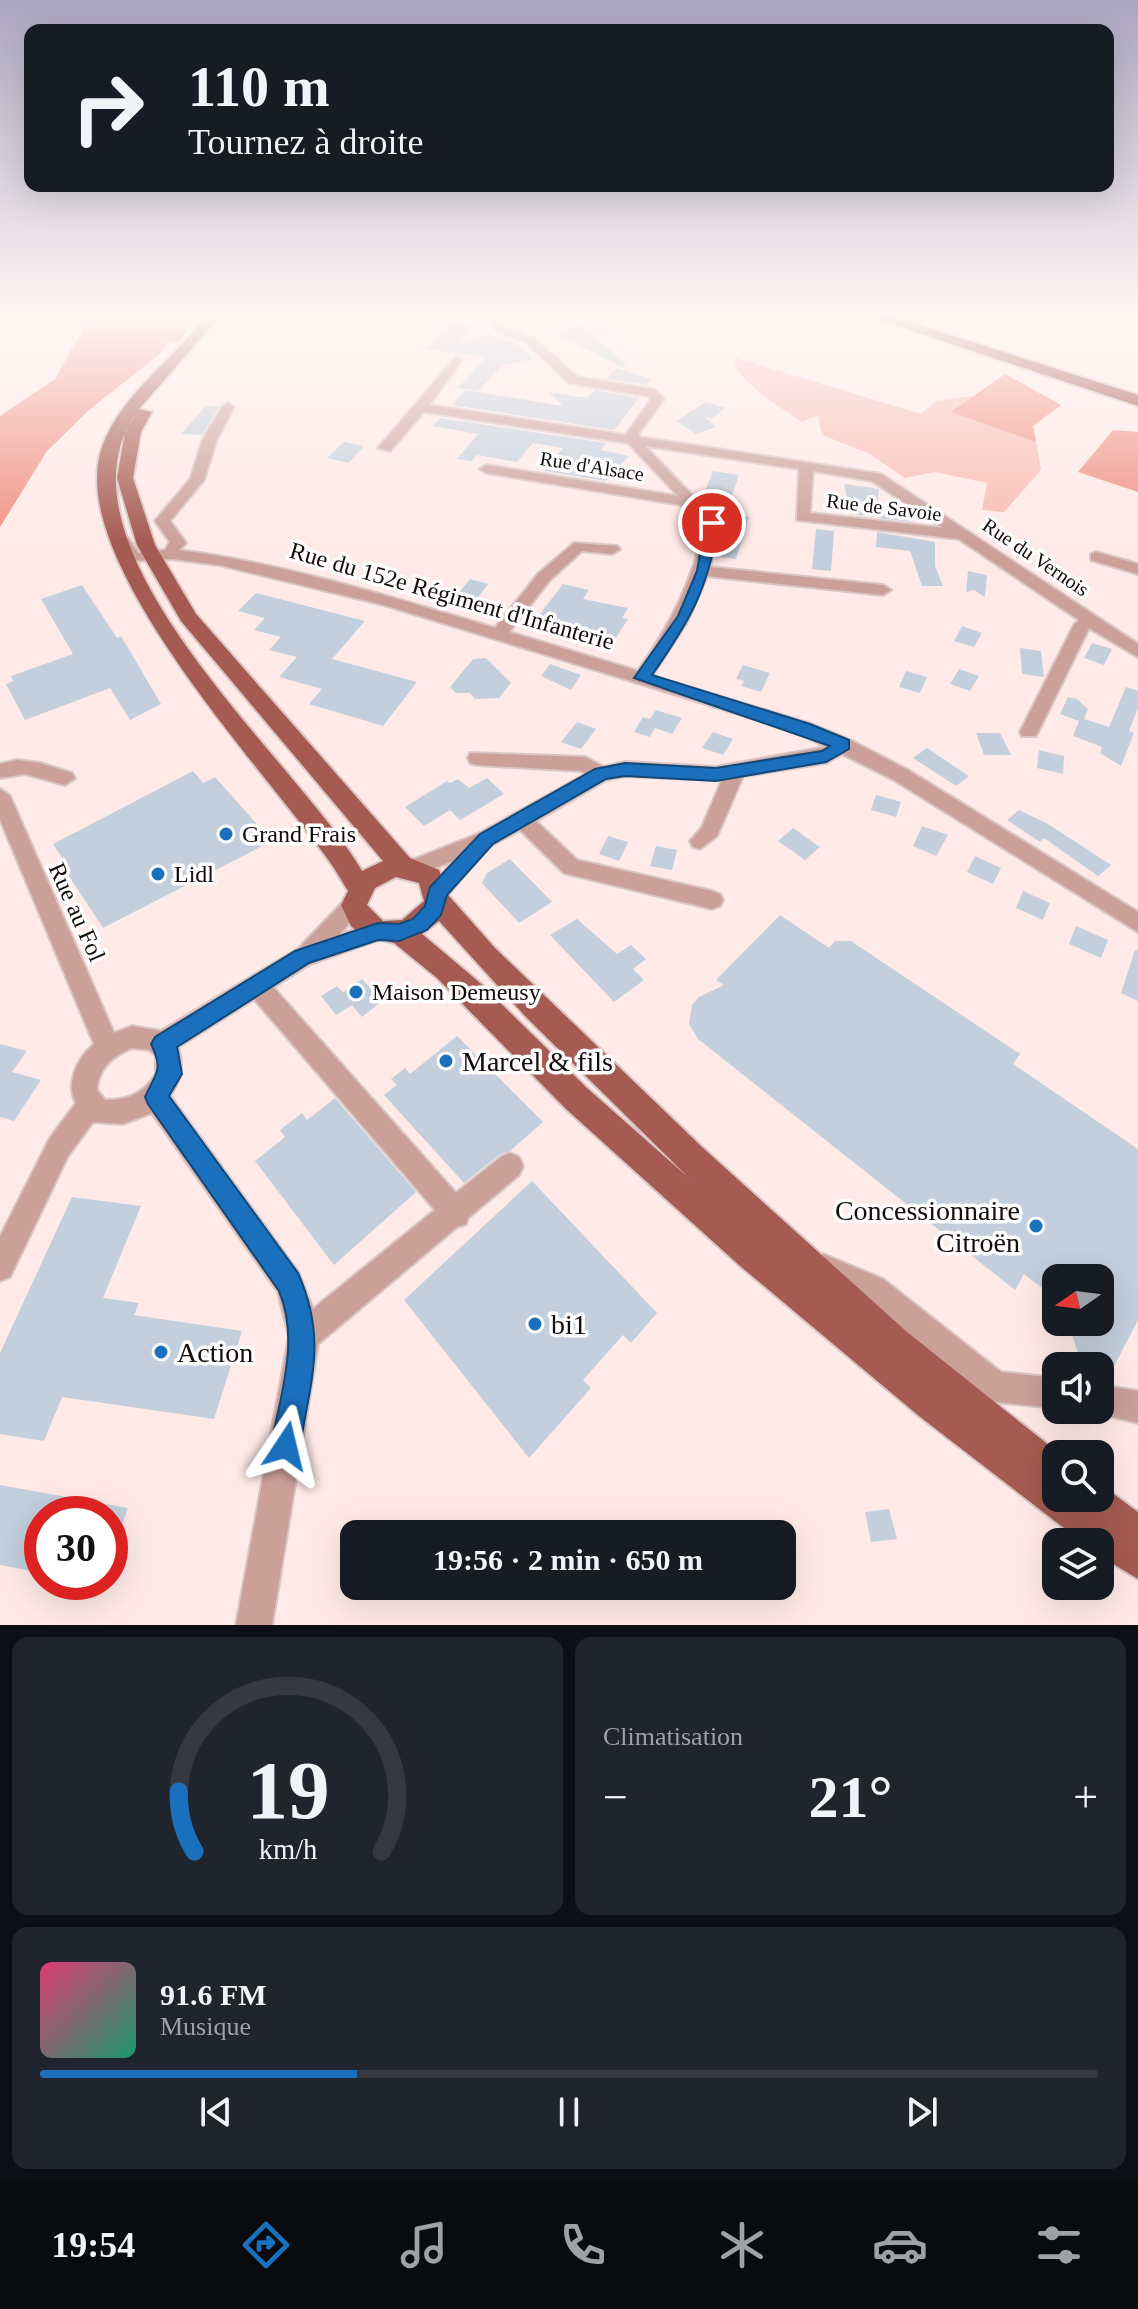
<!DOCTYPE html>
<html lang="fr">
<head>
<meta charset="utf-8">
<style>
  body { margin:0; font-family:Georgia,serif; background:#20242c; color:#f1f3f6; height:100vh; display:flex; flex-direction:column; font-size:30px; white-space:nowrap }
  * { box-sizing:border-box; margin:0 }
  p { font-size:26px; color:#9ea1a6 }
  .icon { flex:none; width:44px; height:44px; fill:none; stroke:currentColor; stroke-width:2; stroke-linecap:round; stroke-linejoin:round }
  .map { position:relative; height:1625px; overflow:hidden }
  .panel { display:flex; flex-direction:column; gap:12px; padding:12px; background:#0d0f14; flex:1 }
  .panel>* { flex:none }
  .banner { position:absolute; left:24px; top:24px; width:1090px; height:168px; border-radius:16px; box-shadow:0 8px 32px #0002; background:#171b24; color:#f1f3f6; overflow:hidden }
  .needle { width:52px; rotate:256deg }
  .fabs { position:absolute; left:1042px; top:1264px; display:grid; gap:16px }
  .fabs a { display:grid; place-items:center; width:72px; height:72px; border-radius:16px; background:#171b24; box-shadow:0 8px 32px #0002; font-size:40px }
  .speed { position:absolute; left:24px; top:1496px; display:flex; gap:16px; font-size:40px; font-weight:700; text-align:center }
  .speed>* { display:grid; place-content:center; width:104px; height:104px; border-radius:50%; background:#171b24; box-shadow:0 8px 32px #0002; line-height:1 }
  .speed .limit { border:12px solid #d22; background:#fff; color:#111 }
  .pin { position:absolute; display:grid; place-items:center; width:68px; height:68px; color:#fff; margin:-34px; border:4px solid #fff; border-radius:50%; box-shadow:0 2px 8px #0007 }
  .me { position:absolute; width:88px; margin:-44px; rotate:10deg; stroke-linejoin:round; filter:drop-shadow(0 0 6px #0008) }
  .turn { display:flex; align-items:center; gap:28px; height:168px; padding:0 32px; font-size:36px }
  .turn .icon { width:104px; height:104px; stroke-width:2.5 }
  .turn b { display:block; font-size:56px; line-height:68px }
  .big { font-size:60px; font-weight:600; line-height:1.1 }
  .panel .card { flex:1; display:flex; flex-direction:column; justify-content:center; gap:12px; min-width:0; padding:0 28px; border-radius:16px; background:#20242c }
  .panel .dial { align-items:center; gap:0 }
  .dial svg { height:208px; overflow:visible; fill:none; stroke:#363941; stroke-width:7; stroke-linecap:round; text-anchor:middle }
  .dial text { fill:#f1f3f6; stroke:none }
  .song { display:flex; align-items:center; gap:24px }
  .cover { width:96px; height:96px; border-radius:12px; background:linear-gradient(135deg,hsl(340 70% 55%),hsl(160 70% 35%)) }
  .played { height:8px; border-radius:4px; background:linear-gradient(90deg,#1a70bd 30%,#363941 30%) }
  .keys { display:flex; justify-content:space-around; direction:ltr }
  .heat { display:flex; justify-content:space-between; align-items:center; font-size:44px; direction:ltr }
  .panel .tiles { flex:1; display:grid; gap:12px; grid-template-columns:1fr 1fr }
  .card:last-child { grid-column:span 2 }
  .trip { position:absolute; left:340px; top:1520px; width:456px; height:80px; border-radius:16px; background:#171b24; box-shadow:0 8px 32px #0002; font-weight:600; line-height:80px; text-align:center }
  .tab-bar { display:flex; height:128px; justify-content:space-around; align-items:center; background:#090b0e; color:#9ea1a6 }
  .tab-bar .icon { width:56px; height:56px }
  .tab-bar .on { color:#1a70bd }
  .tab-bar b { font-size:36px; color:#f1f3f6 }
  .map>svg:first-child { display:block }
</style>
</head>
<body>
<div class="map">
<svg width="1138" height="1625" viewBox="0 0 1138 1625">
  <rect width="100%" height="100%" fill="#ffeae7"/>
  <!-- green -->
  <path fill="#f8bcb3" d="M 736,358 L 921,414 L 936,401 L 974,396 L 952,412 L 1036,442 L 1041,470 L 1004,512 L 982,510 L 987,483 L 935,472 L 905,478 L 870,454 L 822,435 L 818,415 L 802,422 C 778,406 751,389 734,366 Z"/>
  <!-- forest -->
  <path fill="#ef9083" d="M 163,315 L 198,315 L 179,342 L 154,339 Z
    M 1005,374 L 1061,405 L 1033,426 L 1036,442 L 951,412 Z
    M 1113,430 L 1138,432 L 1138,492 L 1078,472 Z"/>
  <!-- water -->
  <path fill="#ef9184" d="M 91,315 L 163,315 L 154,338 L 168,341 L 161,353 L 89,410 L 47,451 L 0,527 L 0,416 L 55,379 Z"/>
  <!-- building -->
  <path fill="#c3cfdd" d="M 450,322 L 473,325 L 457,344 L 487,334 L 517,343 L 533,359 L 503,365 L 478,391 L 458,388 L 487,357 L 427,349 Z
    M 581,324 L 626,364 L 623,368 L 555,333 Z
    M 617,368 L 651,379 L 647,385 L 606,379 Z
    M 466,390 L 563,406 L 549,392 L 587,398 L 595,390 L 639,398 L 614,430 L 452,405 Z
    M 706,402 L 725,408 L 712,418 L 704,416 L 716,427 L 696,434 L 676,421 Z
    M 206,406 L 219,407 L 202,435 L 181,434 Z
    M 440,418 L 606,443 L 601,450 L 629,456 L 606,481 L 544,471 L 563,448 L 533,443 L 517,462 L 477,455 L 472,461 L 457,459 L 478,434 L 433,426 Z
    M 344,442 L 364,446 L 349,463 L 327,458 Z
    M 713,471 L 739,475 L 732,495 L 705,491 Z
    M 844,484 L 879,489 L 876,517 L 850,514 Z
    M 879,508 L 915,513 L 914,522 L 878,518 Z
    M 731,514 L 749,517 L 736,559 L 721,557 Z
    M 816,529 L 834,531 L 831,571 L 812,569 Z
    M 877,532 L 935,542 L 935,566 L 943,586 L 922,586 L 910,551 L 876,547 Z
    M 968,571 L 987,575 L 985,597 L 974,590 L 966,592 Z
    M 470,579 L 488,584 L 473,604 L 454,599 Z
    M 563,584 L 589,590 L 583,599 L 628,608 L 622,618 L 628,619 L 614,641 L 584,633 L 588,627 L 537,618 Z
    M 82,585 L 117,638 L 121,636 L 161,704 L 130,720 L 110,688 L 25,720 L 6,684 L 13,681 L 11,676 L 73,654 L 41,599 Z
    M 256,593 L 365,621 L 332,659 L 417,682 L 383,726 L 309,704 L 322,689 L 279,677 L 297,657 L 269,650 L 281,637 L 254,630 L 265,618 L 238,611 Z
    M 962,626 L 982,633 L 974,647 L 954,641 Z
    M 1092,643 L 1112,649 L 1104,665 L 1084,658 Z
    M 1020,648 L 1041,651 L 1044,677 L 1022,674 Z
    M 486,658 L 511,683 L 499,698 L 475,699 L 470,693 L 456,693 L 450,687 L 473,659 Z
    M 550,664 L 581,675 L 571,690 L 541,676 Z
    M 743,665 L 770,673 L 761,692 L 741,686 L 744,681 L 736,679 Z
    M 959,669 L 979,676 L 970,691 L 950,684 Z
    M 906,671 L 927,677 L 920,693 L 899,687 Z
    M 1126,687 L 1138,691 L 1138,708 L 1129,731 L 1134,733 L 1121,766 L 1100,753 L 1102,747 L 1073,736 L 1079,721 L 1060,714 L 1068,697 L 1077,699 L 1088,709 L 1084,719 L 1109,727 Z
    M 656,710 L 682,718 L 672,734 L 655,728 L 650,737 L 634,732 L 643,717 L 650,719 Z
    M 577,722 L 596,729 L 581,749 L 561,742 Z
    M 713,732 L 733,739 L 723,755 L 702,748 Z
    M 976,733 L 1000,733 L 1011,755 L 984,755 Z
    M 927,748 L 946,761 L 969,776 L 956,786 L 913,758 Z
    M 1039,750 L 1064,756 L 1063,774 L 1037,768 Z
    M 193,771 L 203,783 L 215,777 L 272,841 L 103,928 L 67,873 L 71,871 L 53,844 Z
    M 487,778 L 504,794 L 460,820 L 450,810 L 424,826 L 405,807 L 447,781 L 450,783 L 458,779 L 469,788 Z
    M 876,795 L 901,802 L 896,817 L 871,810 Z
    M 1019,810 L 1048,824 L 1111,865 L 1098,876 L 1044,838 L 1040,842 L 1007,820 Z
    M 922,826 L 948,835 L 936,856 L 913,846 Z
    M 793,828 L 820,847 L 805,860 L 778,841 Z
    M 608,836 L 628,842 L 619,861 L 599,854 Z
    M 656,846 L 677,850 L 672,870 L 650,866 Z
    M 975,856 L 1001,868 L 993,884 L 967,872 Z
    M 510,859 L 552,902 L 519,923 L 482,883 L 487,873 Z
    M 1023,891 L 1050,903 L 1043,920 L 1016,908 Z
    M 780,915 L 829,948 L 835,941 L 851,941 L 1020,1054 L 1013,1064 L 1138,1149 L 1138,1320 L 1113,1368 L 1100,1375 L 1100,1366 L 1089,1366 L 1079,1356 L 1072,1335 L 1056,1322 L 1100,1322 L 1100,1278 L 1056,1278 L 1056,1299 L 1024,1274 L 1015,1290 L 698,1039 L 689,1024 L 692,1005 L 699,997 L 724,985 L 716,980 Z
    M 577,919 L 617,954 L 631,945 L 646,959 L 633,969 L 644,980 L 614,1002 L 550,935 Z
    M 1076,926 L 1108,940 L 1101,958 L 1069,944 Z
    M 1135,950 L 1138,950 L 1138,1001 L 1121,993 Z
    M 362,979 L 382,1001 L 362,1017 L 352,1005 L 336,1015 L 321,996 L 337,986 L 343,992 Z
    M 457,1036 L 543,1122 L 511,1150 L 499,1155 L 464,1183 L 384,1095 L 397,1085 L 391,1079 L 405,1068 L 410,1074 Z
    M 0,1044 L 27,1051 L 12,1072 L 41,1080 L 14,1121 L 0,1117 Z
    M 335,1098 L 416,1192 L 334,1265 L 255,1161 L 285,1137 L 280,1130 L 302,1113 L 307,1120 Z
    M 532,1181 L 657,1313 L 631,1343 L 623,1335 L 583,1380 L 591,1388 L 529,1458 L 404,1300 Z
    M 72,1197 L 141,1206 L 103,1298 L 139,1303 L 134,1315 L 242,1331 L 214,1419 L 62,1397 L 44,1441 L 0,1434 L 0,1353 Z
    M 0,1485 L 128,1508 L 112,1553 L 110,1514 L 42,1514 L 42,1573 L 0,1565 Z
    M 889,1509 L 897,1539 L 871,1542 L 865,1512 Z"/>
  <g fill="none" stroke-linecap="round" stroke-linejoin="round">
    <!-- minor casing -->
    <g stroke="#d9c6c4" stroke-width="4">
      <path id="minor" d="M 490,315 L 500,315 L 506,328 L 534,338 L 577,377 L 656,390 L 664,399 L 639,433 L 639,437 L 881,474 L 1138,644 L 1138,657 L 1089,628 L 1036,736 L 1022,736 L 1020,732 L 1074,625 L 1079,620 L 959,539 L 797,520 L 799,469 L 645,446 L 719,523 L 710,567 L 883,585 L 891,590 L 883,595 L 707,576 L 687,622 L 652,676 L 811,724 L 850,740 L 908,770 L 1138,912 L 1138,932 L 894,780 L 842,754 L 826,763 L 743,776 L 717,836 L 700,849 L 693,847 L 690,841 L 702,827 L 722,780 L 625,776 L 606,780 L 536,821 L 577,860 L 712,891 L 720,894 L 723,900 L 720,906 L 712,909 L 564,873 L 520,830 L 488,847 L 445,898 L 437,901 L 429,898 L 426,892 L 453,861 L 414,876 L 407,874 L 403,868 L 407,862 L 480,833 L 586,774 L 581,771 L 477,765 L 470,763 L 468,758 L 470,753 L 585,757 L 604,767 L 625,762 L 716,767 L 826,747 L 797,732 L 384,605 L 219,565 L 173,559 L 128,561 L 116,541 L 118,538 L 128,538 L 138,553 L 165,550 L 170,542 L 155,521 L 190,479 L 203,439 L 222,407 L 228,403 L 234,407 L 217,439 L 204,480 L 170,521 L 186,543 L 179,550 C 286,564 392,597 495,628 L 538,574 L 574,543 L 617,546 L 620,549 L 612,554 L 582,551 L 550,580 L 509,632 L 638,671 C 671,624 693,580 705,524 L 687,506 L 487,473 L 480,469 L 487,465 L 678,496 L 628,443 L 424,412 L 390,451 L 378,448 L 456,357 L 462,360 L 429,405 L 626,435 L 651,399 L 648,396 L 569,383 L 526,342 L 497,332 ZM 813,471 L 872,481 L 943,528 L 810,513 Z
        M 1096,552 L 1138,564 L 1138,574 L 1091,560 L 1091,554 Z
        M 17,760 L 40,763 L 72,773 L 75,778 L 65,785 L 25,774 L 0,778 L 0,764 Z
        M 0,789 L 10,796 L 114,1033 L 132,1026 L 161,1031 L 298,949 L 346,899 L 354,896 L 362,899 L 365,905 L 339,935 L 378,922 L 386,925 L 389,931 L 386,937 L 310,964 L 273,987 L 456,1193 L 501,1157 L 510,1153 L 519,1157 L 523,1166 L 519,1175 L 468,1218 L 466,1224 L 457,1227 L 318,1344 L 272,1625 L 236,1625 L 289,1336 L 278,1292 L 152,1113 L 122,1124 L 93,1122 L 68,1156 L 10,1277 L 0,1281 L 0,1237 L 50,1138 L 76,1103 C 65,1082 78,1058 94,1044 L 0,819 ZM 254,999 L 435,1210 L 313,1309 L 298,1272 L 170,1096 C 181,1079 184,1066 178,1047 ZM 132,1048 L 149,1050 L 156,1055 L 156,1074 C 143,1094 128,1100 105,1100 L 97,1090 C 98,1068 113,1056 132,1048 Z
        M 823,1254 L 883,1279 L 1001,1372 L 1056,1378 L 1056,1408 L 995,1402 L 984,1398 L 863,1299 L 813,1278 L 809,1268 L 813,1258 Z
        M 1100,1385 L 1138,1391 L 1138,1423 L 1089,1411 L 1100,1410 Z"/>
    </g>
    <!-- major casing -->
    <g stroke="#d9c6c4" stroke-width="4">
      <path id="major" d="M 208,315 L 221,315 L 139,409 L 152,412 L 141,432 L 133,478 L 155,545 L 196,614 L 410,858 L 439,870 L 449,896 L 495,948 L 702,1147 L 907,1332 L 1060,1454 L 1056,1454 L 1056,1498 L 1100,1498 L 1100,1484 L 1138,1512 L 1138,1579 L 1100,1556 L 1100,1542 L 1082,1542 L 919,1416 L 739,1265 L 565,1108 L 437,978 L 394,943 L 361,935 L 351,926 L 341,905 L 348,891 L 334,868 C 273,778 62,560 102,447 C 121,394 174,359 208,315 ZM 136,413 L 125,432 L 117,478 L 137,545 L 181,621 L 383,861 L 362,871 C 299,762 43,549 136,413 ZM 396,877 L 419,883 L 424,901 L 402,920 L 383,921 L 367,905 L 375,888 ZM 439,921 L 526,1017 L 689,1178 L 587,1088 L 479,982 L 422,934 Z"/>
    </g>
    <!-- highway casing -->
    <g stroke="#d9c6c4" stroke-width="4">
      <path id="highway" d="M 865,315 L 888,315 L 1138,395 L 1138,406 Z"/>
    </g>
    <!-- minor -->
    <use href="#minor" fill="#cba099" fill-rule="evenodd"/>
    <!-- major -->
    <use href="#major" fill="#a55b51" fill-rule="evenodd"/>
    <!-- highway -->
    <use href="#highway" fill="#964137" fill-rule="evenodd"/>
  </g>
  <!-- sky -->
  <linearGradient id="sky" x2="0" y2="1"><stop stop-color="#aba6c0"/><stop offset="0.58" stop-color="#fff6f4"/><stop offset="1" stop-color="#fff6f4" stop-opacity="0"/></linearGradient>
  <rect width="1138" height="543" fill="url(#sky)"/>
  <!-- route -->
  <path fill="#1a70bd" stroke="#11497b" stroke-width="2" d="M 712,519 L 719,523 C 707,591 691,619 652,675 L 810,724 L 849,740 L 849,749 L 826,762 L 716,781 L 625,776 L 606,779 L 493,844 L 447,895 L 441,915 L 427,930 L 399,941 L 378,940 L 309,963 L 177,1047 L 182,1074 L 169,1096 L 298,1273 C 327,1339 311,1378 300,1446 L 296,1457 L 286,1461 L 275,1457 L 271,1446 C 280,1397 300,1340 279,1291 L 148,1104 L 145,1097 C 156,1072 164,1071 151,1044 L 155,1037 L 295,951 L 378,923 L 399,924 L 413,919 L 425,906 L 430,887 L 480,834 L 595,769 L 625,763 L 716,768 L 822,751 L 830,746 L 634,678 L 678,616 L 697,571 L 705,523 Z"/>
  <!-- markers -->
  <g fill="#1a70bd" stroke="#fdfdfd" stroke-width="3">
    <circle cx="226" cy="834" r="8"/>
    <circle cx="158" cy="874" r="8"/>
    <circle cx="356" cy="992" r="8"/>
    <circle cx="446" cy="1061" r="8"/>
    <circle cx="1036" cy="1226" r="8"/>
    <circle cx="535" cy="1324" r="8"/>
    <circle cx="161" cy="1352" r="8"/>
  </g>
  <g text-anchor="middle" stroke-width="7" stroke-linejoin="round" paint-order="stroke">
    <!-- far-street labels -->
    <g font-size="20" fill="#120b0a" stroke="#fdfdfd">
      <text transform="translate(592 466) rotate(9)" y="7">Rue d'Alsace</text>
      <text transform="translate(884 507) rotate(7)" y="7">Rue de Savoie</text>
      <text transform="translate(1036 557) rotate(34)" y="7">Rue du Vernois</text>
    </g>
    <!-- street labels -->
    <g font-size="24" fill="#120b0a" stroke="#fdfdfd">
      <text transform="translate(452 596) rotate(16)" y="8">Rue du 152e Régiment d'Infanterie</text>
      <text transform="translate(77 912) rotate(66)" y="8">Rue au Fol</text>
    </g>
    <!-- poi labels -->
    <g font-size="24" fill="#120b0a" stroke="#fdfdfd" text-anchor="start">
      <text x="242" y="842">Grand Frais</text>
      <text x="174" y="882">Lidl</text>
      <text x="372" y="1000">Maison Demeusy</text>
    </g>
    <!-- near-poi labels -->
    <g font-size="28" fill="#120b0a" stroke="#fdfdfd" text-anchor="start">
      <text x="462" y="1071">Marcel &amp; fils</text>
      <text x="1020" y="1220" text-anchor="end">Concessionnaire<tspan x="1020" dy="32">Citroën</tspan></text>
      <text x="551" y="1334">bi1</text>
      <text x="177" y="1362">Action</text>
    </g>
  </g>
</svg>
<div class="fabs">
<a><svg class="needle" viewBox="-14 -14 28 28"><path d="M0-13l5 13h-10z" fill="#e53935"/><path d="M0 13l5-13h-10z" fill="#9ea1a6"/></svg></a>
<a><svg class="icon" aria-label="sound" viewBox="0 0 24 24"><path d="M4 9h4l5-4v14l-5-4H4zM17 9q2 3 0 6"/></svg></a>
<a><svg class="icon" aria-label="search" viewBox="0 0 24 24"><circle cx="10" cy="10" r="6"/><path d="M15 15l6 6"/></svg></a>
<a><svg class="icon" aria-label="layers" viewBox="0 0 24 24"><path d="M12 4l9 5-9 5-9-5zM3 14l9 5 9-5"/></svg></a>
</div>
<div class="speed"><div class="limit">30</div></div>
<div class="pin" style="left:712px;top:523px;background:#d93025"><svg class="icon" aria-label="arrive" viewBox="0 0 24 24"><path d="M6 21V4h12l-3 4 3 4H6"/></svg></div>
<svg class="me" style="left:286px;top:1446px" viewBox="-20 -20 40 40"><path d="M0-17L14 15 0 8-14 15z" fill="#1a70bd" stroke="#fff" stroke-width="4"/></svg>
<div class="trip">19:56 · 2 min · 650 m</div>
<div class="banner">
<div class="turn"><svg class="icon" aria-label="right" viewBox="0 0 24 24"><path d="M7 20v-9h11M14 6l5 5-5 5"/></svg><div><b>110 m</b>Tournez à droite</div></div>
</div>
</div>
<section class="panel">
<div class="tiles">
<div class="card dial"><svg viewBox="0 0 100 80">
<path d="M14 69A42 42 0 1 1 86 69"/>
<path d="M14 69A42 42 0 0 1 8 46" stroke="#1a70bd"/>
<text x="50" y="56" font-size="32" font-weight="700">19</text>
<text x="50" y="72" font-size="11">km/h</text>
</svg></div>
<div class="card"><p>Climatisation</p>
<div class="heat"><a>−</a><b class="big">21°</b><a>+</a></div>
</div>
<div class="card">
<div class="song"><i class="cover"></i><div><b>91.6 FM</b><p>Musique</p></div></div>
<div class="played"></div>
<div class="keys"><svg class="icon" aria-label="previous" viewBox="0 0 24 24"><path d="M18 5L8 12l10 7zM5 5v14"/></svg><svg class="icon" aria-label="pause" viewBox="0 0 24 24"><path d="M8 5v14M16 5v14"/></svg><svg class="icon" aria-label="next" viewBox="0 0 24 24"><path d="M6 5l10 7-10 7zM19 5v14"/></svg></div>
</div>
</div>
</section>
<nav class="tab-bar">
<b>19:54</b>
<svg class="icon on" aria-label="directions" viewBox="0 0 24 24"><path d="M12 3l9 9-9 9-9-9zM9 14v-3h6M13 9l2 2-2 2"/></svg>
<svg class="icon" aria-label="music" viewBox="0 0 24 24"><path d="M9 18V5l10-2v13"/><circle cx="6" cy="18" r="3"/><circle cx="16" cy="16" r="3"/></svg>
<svg class="icon" aria-label="phone" viewBox="0 0 24 24"><path d="M5 4h4l2 5-3 2q2 4 5 5l2-3 5 2v4C11 20 4 13 5 4z"/></svg>
<svg class="icon" aria-label="climate" viewBox="0 0 24 24"><path d="M12 3v18M4 7l16 10M4 17L20 7"/></svg>
<svg class="icon" aria-label="car" viewBox="0 0 24 24"><path d="M5 17H2v-5l4-1 3-4h7l3 4 3 1v5h-3M9 17h6M6 11h13"/><circle cx="7" cy="17" r="2"/><circle cx="17" cy="17" r="2"/></svg>
<svg class="icon" aria-label="filters" viewBox="0 0 24 24"><path d="M4 7h16M4 17h16"/><circle cx="9" cy="7" r="2"/><circle cx="15" cy="17" r="2"/></svg>
</nav>
</body>
</html>
